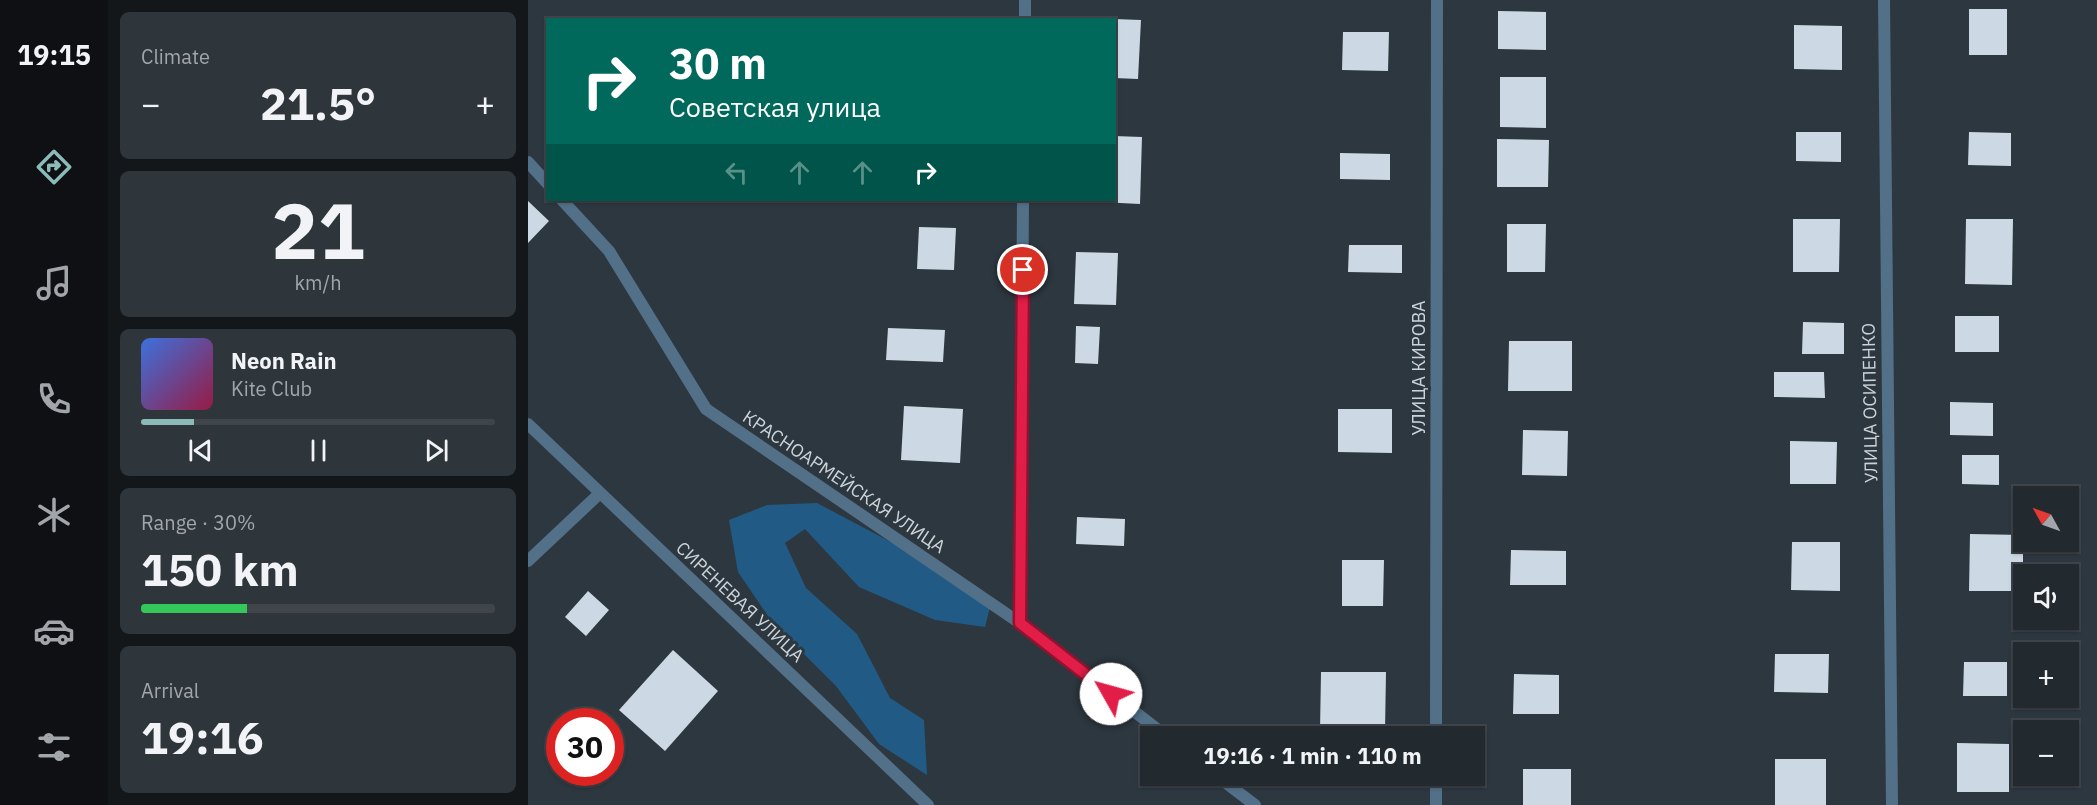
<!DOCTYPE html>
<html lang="en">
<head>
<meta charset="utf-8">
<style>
  body { margin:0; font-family:"IBM Plex Sans",sans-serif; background:#2e353b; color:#f1f3f6; height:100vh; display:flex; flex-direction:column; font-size:22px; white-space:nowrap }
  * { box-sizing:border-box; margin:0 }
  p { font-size:20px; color:#a2a6aa }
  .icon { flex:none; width:33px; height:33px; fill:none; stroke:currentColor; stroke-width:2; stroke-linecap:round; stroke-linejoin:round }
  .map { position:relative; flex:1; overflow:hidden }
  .details { display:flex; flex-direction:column; gap:12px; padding:12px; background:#13171a; width:420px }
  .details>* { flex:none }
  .banner { position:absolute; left:18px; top:18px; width:570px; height:183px; border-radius:0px; box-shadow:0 2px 4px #0004,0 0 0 2px #3f454b; background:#00695c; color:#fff; overflow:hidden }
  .needle { width:39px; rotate:310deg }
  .fabs { position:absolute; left:1485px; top:486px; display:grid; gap:12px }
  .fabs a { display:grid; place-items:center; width:66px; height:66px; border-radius:0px; background:#22292f; box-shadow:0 2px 4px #0004,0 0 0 2px #3f454b; font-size:30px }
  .speed { position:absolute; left:18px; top:708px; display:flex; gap:12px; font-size:30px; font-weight:700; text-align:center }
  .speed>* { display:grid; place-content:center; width:78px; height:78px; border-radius:50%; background:#22292f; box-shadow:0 2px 4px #0004,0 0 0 2px #3f454b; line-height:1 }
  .speed .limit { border:9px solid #d22; background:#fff; color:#111 }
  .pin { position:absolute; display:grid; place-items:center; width:51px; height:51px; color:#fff; margin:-26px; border:3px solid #fff; border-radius:50%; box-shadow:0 2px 6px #0007 }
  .me { position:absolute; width:66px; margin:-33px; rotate:308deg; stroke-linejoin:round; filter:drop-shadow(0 0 4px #0008) }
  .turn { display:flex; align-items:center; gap:21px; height:126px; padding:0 24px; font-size:27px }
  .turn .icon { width:78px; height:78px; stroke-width:2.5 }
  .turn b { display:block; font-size:42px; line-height:51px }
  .lanes { display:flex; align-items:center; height:57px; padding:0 24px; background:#0003; justify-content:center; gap:30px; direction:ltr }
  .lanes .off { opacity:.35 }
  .big { font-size:45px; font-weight:700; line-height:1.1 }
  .details .widget { flex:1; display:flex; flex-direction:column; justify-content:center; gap:9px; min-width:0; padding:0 21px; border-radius:9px; background:#2e353b }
  .details .dial { align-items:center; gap:0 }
  .dial b { font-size:78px; line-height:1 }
  .song { display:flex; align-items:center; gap:18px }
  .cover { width:72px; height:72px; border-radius:9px; background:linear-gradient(135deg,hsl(220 70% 55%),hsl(340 70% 35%)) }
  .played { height:6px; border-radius:3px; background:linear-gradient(90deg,#8bbbb9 15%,#3f454b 15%) }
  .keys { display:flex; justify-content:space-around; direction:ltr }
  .heat { display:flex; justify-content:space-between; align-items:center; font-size:33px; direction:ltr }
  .charge { height:9px; border-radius:4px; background:linear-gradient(90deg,#34c759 30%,#3f454b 0) }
  .trip { position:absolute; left:612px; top:726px; width:345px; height:60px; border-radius:0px; background:#22292f; box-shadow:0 2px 4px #0004,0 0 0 2px #3f454b; font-weight:700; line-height:60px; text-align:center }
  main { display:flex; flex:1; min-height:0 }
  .menu { display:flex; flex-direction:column; width:108px; justify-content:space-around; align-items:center; background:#0e1013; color:#a2a6aa }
  .menu .icon { width:42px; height:42px }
  .menu .selected { color:#8bbbb9 }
  .menu b { font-size:27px; color:#f1f3f6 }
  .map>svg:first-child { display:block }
</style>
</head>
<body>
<main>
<nav class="menu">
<b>19:15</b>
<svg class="icon selected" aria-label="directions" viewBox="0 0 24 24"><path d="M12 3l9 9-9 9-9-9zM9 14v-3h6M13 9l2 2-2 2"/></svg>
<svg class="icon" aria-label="music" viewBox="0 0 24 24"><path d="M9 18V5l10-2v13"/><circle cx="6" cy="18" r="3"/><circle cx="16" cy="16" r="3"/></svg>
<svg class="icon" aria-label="phone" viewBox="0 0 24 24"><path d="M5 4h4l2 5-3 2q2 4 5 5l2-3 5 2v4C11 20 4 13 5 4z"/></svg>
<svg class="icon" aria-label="climate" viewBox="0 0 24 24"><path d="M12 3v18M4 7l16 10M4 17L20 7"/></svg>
<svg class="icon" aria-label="car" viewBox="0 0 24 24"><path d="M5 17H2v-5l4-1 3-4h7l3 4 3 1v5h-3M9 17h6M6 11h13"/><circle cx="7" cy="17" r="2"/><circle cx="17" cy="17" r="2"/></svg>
<svg class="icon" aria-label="filters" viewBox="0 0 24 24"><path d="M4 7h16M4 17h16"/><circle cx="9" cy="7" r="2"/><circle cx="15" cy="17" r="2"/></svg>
</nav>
<section class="details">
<div class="widget"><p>Climate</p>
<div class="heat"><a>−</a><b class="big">21.5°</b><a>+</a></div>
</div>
<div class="widget dial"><b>21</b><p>km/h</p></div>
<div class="widget">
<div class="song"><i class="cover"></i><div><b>Neon Rain</b><p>Kite Club</p></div></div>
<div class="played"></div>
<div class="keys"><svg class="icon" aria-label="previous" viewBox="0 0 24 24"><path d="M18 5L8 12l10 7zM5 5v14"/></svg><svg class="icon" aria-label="pause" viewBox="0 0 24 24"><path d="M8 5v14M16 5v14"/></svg><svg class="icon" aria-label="next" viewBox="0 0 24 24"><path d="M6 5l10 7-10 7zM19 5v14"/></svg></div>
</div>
<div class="widget"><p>Range · 30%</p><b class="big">150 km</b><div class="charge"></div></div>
<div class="widget"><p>Arrival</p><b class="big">19:16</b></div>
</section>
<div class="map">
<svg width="1569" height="805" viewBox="0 0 1569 805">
  <rect width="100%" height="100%" fill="#2d373f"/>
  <!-- green -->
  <path fill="#215b85" d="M 289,503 L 393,558 L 462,607 L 457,627 L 407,620 L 331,587 L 277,529 L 257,543 L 278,588 L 329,634 L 362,698 L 396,720 L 399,775 L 351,744 L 308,686 L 244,622 L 210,572 L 201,520 L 239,505 Z"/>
  <!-- building -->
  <path fill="#ccd9e4" d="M 1441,9 L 1479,9 L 1479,55 L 1441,55 Z
    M 970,11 L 1018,12 L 1018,50 L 970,49 Z
    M 586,19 L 613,20 L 610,79 L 586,78 Z
    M 1266,25 L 1314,26 L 1314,70 L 1266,69 Z
    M 815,32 L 861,32 L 860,71 L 814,70 Z
    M 972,77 L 1018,77 L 1018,128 L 972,127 Z
    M 1268,132 L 1313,132 L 1313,162 L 1268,161 Z
    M 1441,132 L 1483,133 L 1483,166 L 1440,165 Z
    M 586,136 L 614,137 L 612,204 L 552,201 L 552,200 L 586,200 Z
    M 969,139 L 1021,140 L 1020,187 L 969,187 Z
    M 812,153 L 862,154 L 862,180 L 812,179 Z
    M 0,201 L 21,221 L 0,243 Z
    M 1265,219 L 1312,219 L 1311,272 L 1265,272 Z
    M 1438,219 L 1485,219 L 1484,285 L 1437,284 Z
    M 979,224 L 1018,224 L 1017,272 L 979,272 Z
    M 391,227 L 428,228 L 426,270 L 389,269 Z
    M 821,245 L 874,245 L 874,273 L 820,272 Z
    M 548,252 L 590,253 L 588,305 L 546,304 Z
    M 1427,316 L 1471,316 L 1471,352 L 1427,352 Z
    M 1275,322 L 1316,323 L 1316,354 L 1274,354 Z
    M 548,326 L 572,327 L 570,364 L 547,363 Z
    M 360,328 L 417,330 L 415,362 L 358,360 Z
    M 981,341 L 1044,341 L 1044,391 L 980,391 Z
    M 1246,372 L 1296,372 L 1297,398 L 1246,397 Z
    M 1422,402 L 1465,403 L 1465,436 L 1422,435 Z
    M 376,406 L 435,409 L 432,463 L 373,460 Z
    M 810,409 L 864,409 L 864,453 L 810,452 Z
    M 995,430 L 1040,431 L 1039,476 L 994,475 Z
    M 1262,441 L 1309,442 L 1308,484 L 1262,484 Z
    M 1434,455 L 1471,455 L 1471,485 L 1434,484 Z
    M 549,517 L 597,519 L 596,546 L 548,544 Z
    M 1442,534 L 1495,535 L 1495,591 L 1441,591 Z
    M 1264,542 L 1312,542 L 1312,591 L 1263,590 Z
    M 983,550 L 1038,551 L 1038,585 L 982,585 Z
    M 814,560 L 856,560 L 855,606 L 814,606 Z
    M 60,591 L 81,610 L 58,636 L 37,617 Z
    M 145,650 L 190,691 L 137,751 L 91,710 Z
    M 1247,654 L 1301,654 L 1300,693 L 1246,692 Z
    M 1436,662 L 1479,662 L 1479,696 L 1435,696 Z
    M 793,672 L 858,672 L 857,731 L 792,731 Z
    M 986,674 L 1031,675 L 1031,714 L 985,714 Z
    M 1429,743 L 1481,744 L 1481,792 L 1429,792 Z
    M 1247,759 L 1298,759 L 1298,805 L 1247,805 Z
    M 995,769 L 1043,769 L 1043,805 L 995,805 Z"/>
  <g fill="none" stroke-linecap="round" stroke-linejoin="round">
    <!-- street -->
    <path stroke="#527088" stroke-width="12" d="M 1356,0 L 1364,805
      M 497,20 L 497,0
      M 0,162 L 20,184
      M 34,200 L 81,251 L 178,409 L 492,623 L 638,736
      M 0,424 L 400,805
      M 0,561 L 71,494
      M 492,623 L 495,200
      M 908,736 L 909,0
      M 689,776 L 727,805
      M 908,805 L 908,776"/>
  </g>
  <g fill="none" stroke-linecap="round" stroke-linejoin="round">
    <!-- route casing -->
    <g stroke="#92132f" stroke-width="15">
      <path id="route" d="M 495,270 L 492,623 L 583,694"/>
    </g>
    <!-- route -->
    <use href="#route" stroke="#e11d48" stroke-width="10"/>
  </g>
  <g text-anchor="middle" stroke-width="6" stroke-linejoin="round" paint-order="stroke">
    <!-- street labels -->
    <g font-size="18" fill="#cdd4d9" stroke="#2d373f">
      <text transform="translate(891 368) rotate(-90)" y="6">УЛИЦА КИРОВА</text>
      <text transform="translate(1342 403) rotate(-91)" y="6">УЛИЦА ОСИПЕНКО</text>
      <text transform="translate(316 482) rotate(34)" y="6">КРАСНОАРМЕЙСКАЯ УЛИЦА</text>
      <text transform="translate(212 602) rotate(43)" y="6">СИРЕНЕВАЯ УЛИЦА</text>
    </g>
  </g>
</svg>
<div class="fabs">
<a><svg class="needle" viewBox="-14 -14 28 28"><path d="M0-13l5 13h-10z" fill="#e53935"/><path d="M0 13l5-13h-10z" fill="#a2a6aa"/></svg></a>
<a><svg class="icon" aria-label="sound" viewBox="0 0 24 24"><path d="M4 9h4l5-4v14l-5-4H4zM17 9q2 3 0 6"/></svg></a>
<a>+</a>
<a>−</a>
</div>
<div class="speed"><div class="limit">30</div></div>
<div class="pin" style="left:495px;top:270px;background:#d93025"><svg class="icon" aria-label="arrive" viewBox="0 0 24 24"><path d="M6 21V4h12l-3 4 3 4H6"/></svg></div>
<svg class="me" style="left:583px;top:694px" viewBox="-20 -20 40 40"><circle r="19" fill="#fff"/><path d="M0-13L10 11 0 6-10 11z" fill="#e11d48"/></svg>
<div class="trip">19:16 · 1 min · 110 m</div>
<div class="banner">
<div class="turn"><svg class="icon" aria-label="right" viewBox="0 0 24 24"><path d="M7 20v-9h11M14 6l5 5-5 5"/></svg><div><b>30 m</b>Советская улица</div></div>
<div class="lanes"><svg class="icon off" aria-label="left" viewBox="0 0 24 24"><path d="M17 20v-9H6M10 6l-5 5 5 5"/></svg><svg class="icon off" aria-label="ahead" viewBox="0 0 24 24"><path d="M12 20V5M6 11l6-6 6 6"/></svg><svg class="icon off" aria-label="ahead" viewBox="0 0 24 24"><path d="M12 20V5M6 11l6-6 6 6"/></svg><svg class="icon" aria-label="right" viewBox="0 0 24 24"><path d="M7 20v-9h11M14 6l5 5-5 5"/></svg></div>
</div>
</div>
</main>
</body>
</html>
